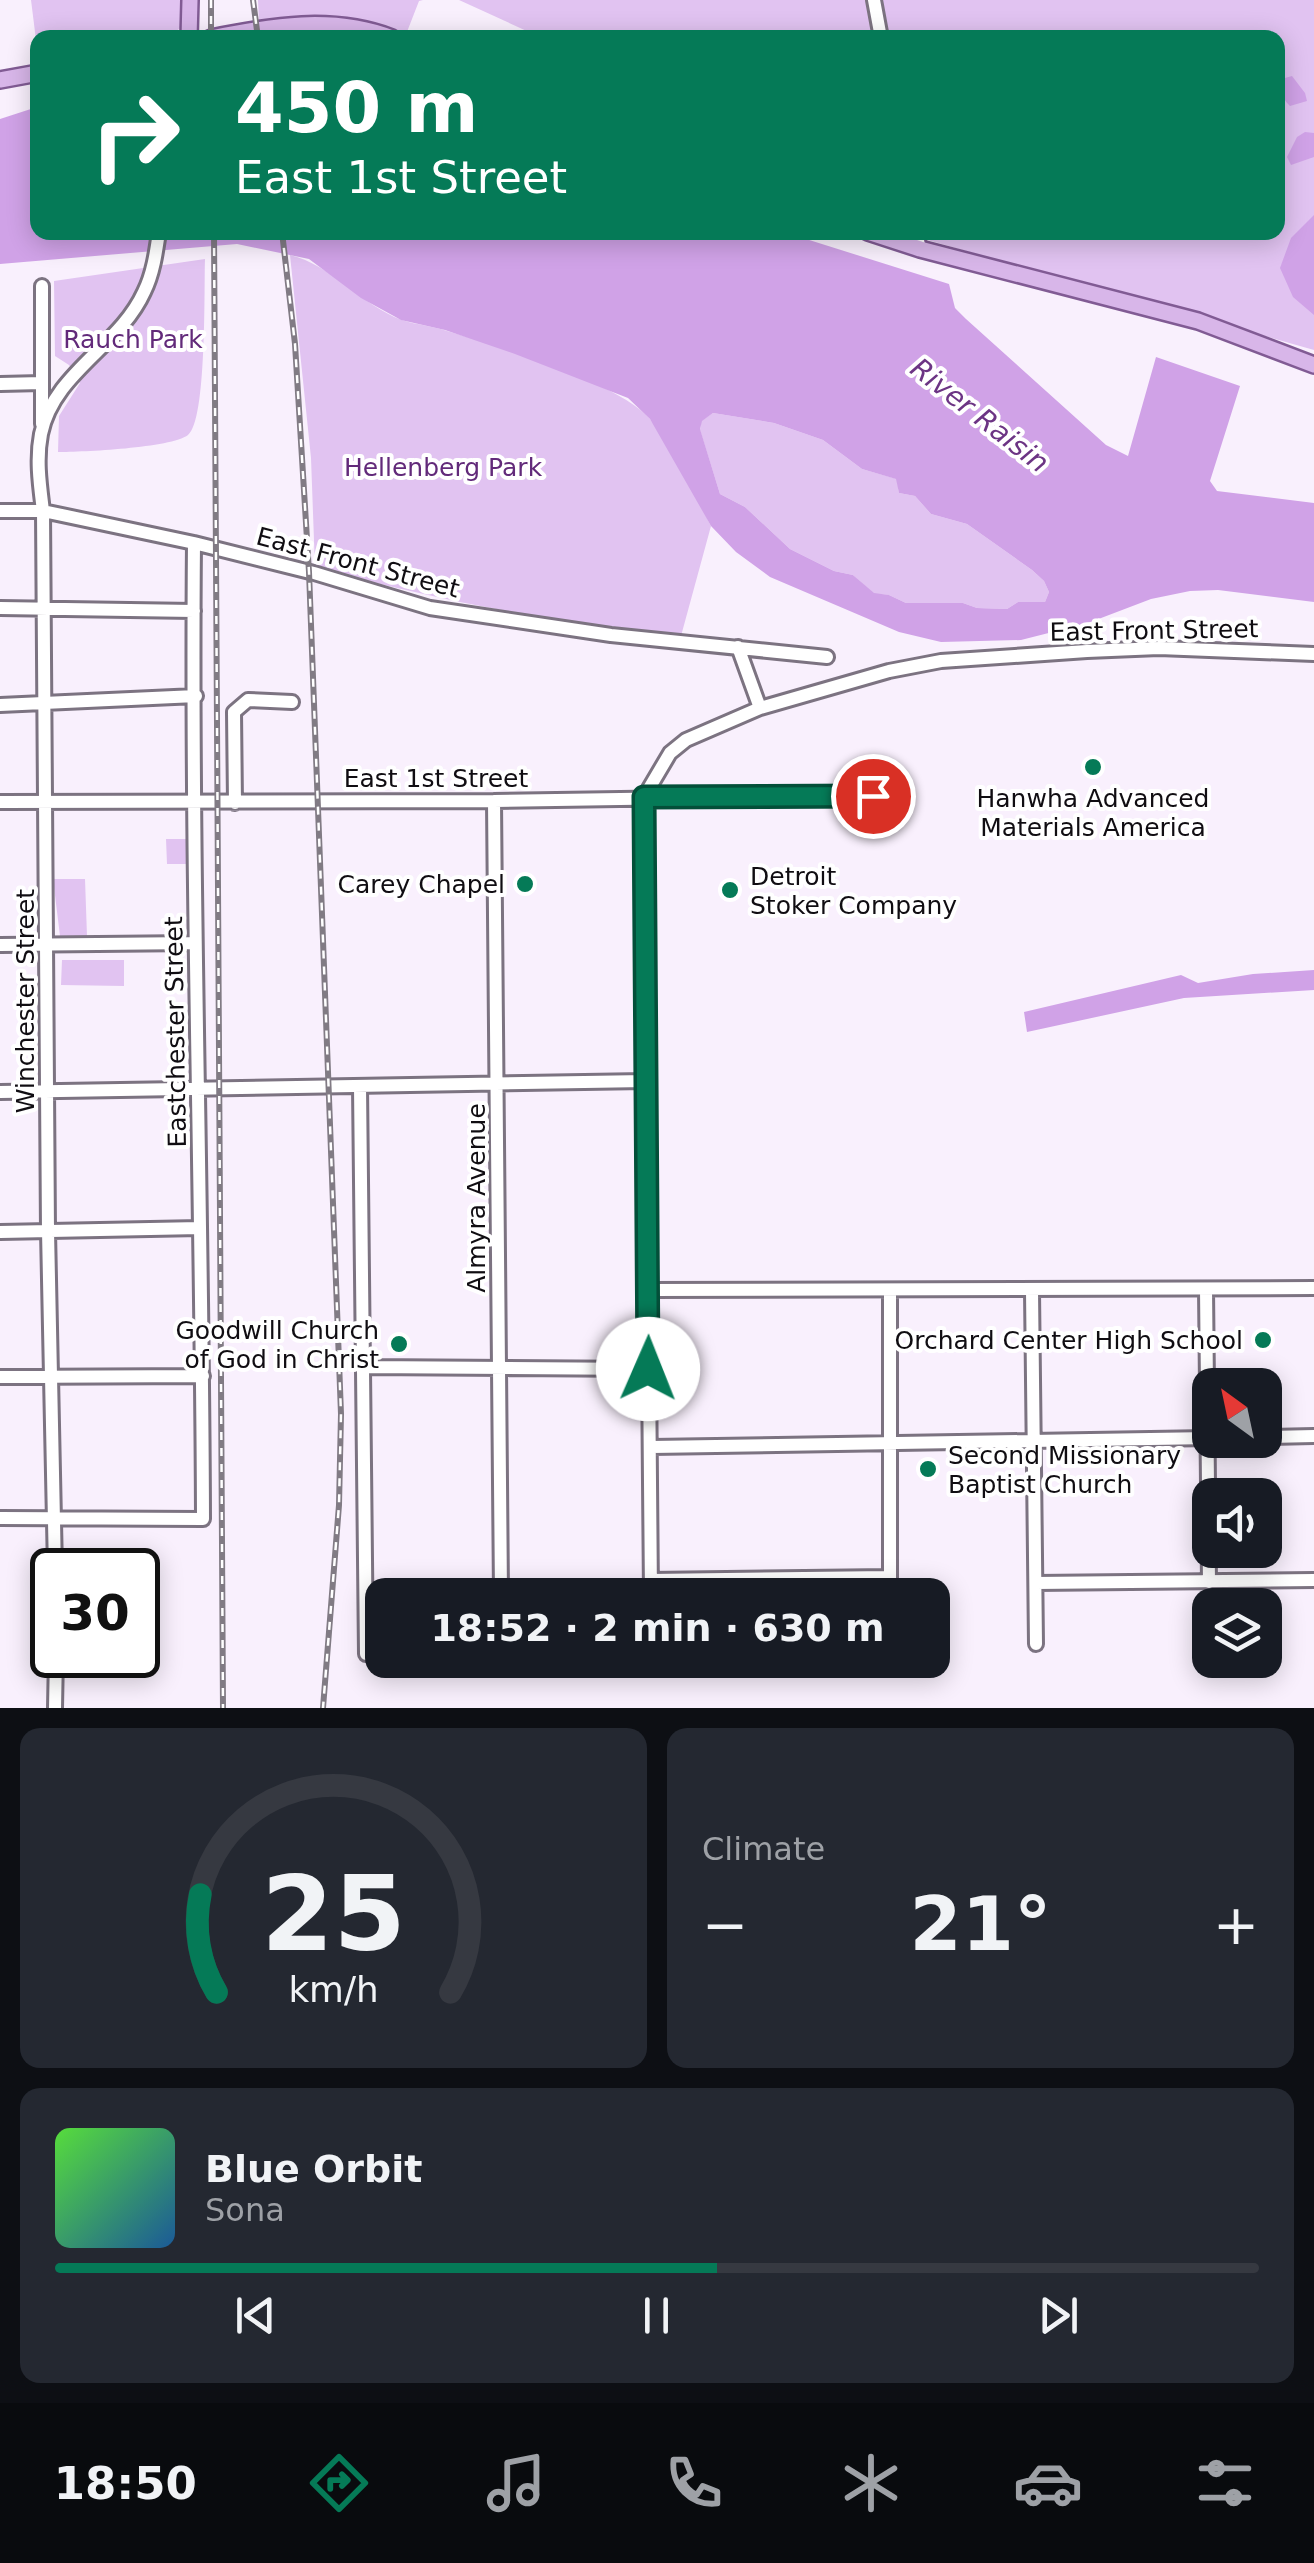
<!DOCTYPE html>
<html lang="en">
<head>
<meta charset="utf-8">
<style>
  body { margin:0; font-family:"DejaVu Sans",sans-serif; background:#242831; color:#f1f3f6; height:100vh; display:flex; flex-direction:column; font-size:38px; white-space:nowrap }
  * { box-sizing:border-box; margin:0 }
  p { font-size:32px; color:#9ea1a6 }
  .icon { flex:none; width:55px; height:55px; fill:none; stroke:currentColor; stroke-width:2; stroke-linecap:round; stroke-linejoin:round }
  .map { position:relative; height:1708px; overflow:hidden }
  .drawer { display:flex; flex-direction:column; gap:20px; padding:20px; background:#0d0f14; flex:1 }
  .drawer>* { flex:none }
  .hud { position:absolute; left:30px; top:30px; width:1255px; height:210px; border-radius:20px; box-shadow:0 5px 25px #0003; background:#057a57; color:#fff; overflow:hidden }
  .needle { width:65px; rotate:327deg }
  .tools { position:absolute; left:1192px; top:1368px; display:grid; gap:20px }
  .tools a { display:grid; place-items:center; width:90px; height:90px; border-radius:20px; background:#171b24; box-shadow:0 5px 25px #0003; font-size:50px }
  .speed { position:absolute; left:30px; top:1548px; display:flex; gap:20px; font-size:50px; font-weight:700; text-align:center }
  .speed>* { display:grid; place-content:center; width:130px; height:130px; border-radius:50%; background:#171b24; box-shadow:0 5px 25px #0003; line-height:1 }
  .speed .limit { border:5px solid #111; border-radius:15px; background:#fff; color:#111 }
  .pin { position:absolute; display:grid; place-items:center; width:85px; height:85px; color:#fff; margin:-42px; border:5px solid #fff; border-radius:50%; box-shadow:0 2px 10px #0007 }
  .me { position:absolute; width:110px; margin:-55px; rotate:1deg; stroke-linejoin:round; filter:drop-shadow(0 0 8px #0008) }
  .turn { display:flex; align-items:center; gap:35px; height:210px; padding:0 40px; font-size:45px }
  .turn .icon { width:130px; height:130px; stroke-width:2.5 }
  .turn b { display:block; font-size:70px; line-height:85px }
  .big { font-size:75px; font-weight:600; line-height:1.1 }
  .drawer .tile { flex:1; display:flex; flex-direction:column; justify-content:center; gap:15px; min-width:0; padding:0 35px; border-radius:20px; background:#242831 }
  .drawer .dial { align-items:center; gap:0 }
  .dial svg { height:260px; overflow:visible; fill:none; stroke:#363941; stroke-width:7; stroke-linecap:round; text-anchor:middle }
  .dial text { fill:#f1f3f6; stroke:none }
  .song { display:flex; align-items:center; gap:30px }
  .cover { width:120px; height:120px; border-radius:15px; background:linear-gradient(135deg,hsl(110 70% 55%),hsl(210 70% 35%)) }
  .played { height:10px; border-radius:5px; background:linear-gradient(90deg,#057a57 55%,#363941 55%) }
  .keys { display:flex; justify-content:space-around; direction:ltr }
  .heat { display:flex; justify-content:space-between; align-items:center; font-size:55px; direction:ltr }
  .drawer .tiles { flex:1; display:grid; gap:20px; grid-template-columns:1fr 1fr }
  .tile:last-child { grid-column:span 2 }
  .trip { position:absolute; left:365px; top:1578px; width:585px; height:100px; border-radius:20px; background:#171b24; box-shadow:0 5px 25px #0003; font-weight:600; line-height:100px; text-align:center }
  .tabs { display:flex; height:160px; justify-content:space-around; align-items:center; background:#090b0e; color:#9ea1a6 }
  .tabs .icon { width:70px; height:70px }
  .tabs .current { color:#057a57 }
  .tabs b { font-size:45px; color:#f1f3f6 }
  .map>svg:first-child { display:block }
</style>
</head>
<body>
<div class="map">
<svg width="1314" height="1708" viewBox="0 0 1314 1708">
  <rect width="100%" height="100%" fill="#f9f0fd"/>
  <!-- green -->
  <path fill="#e1c3f1" d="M 31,0 L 181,0 L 180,28 L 172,35 L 159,37 L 38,38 L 37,48 Z
    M 258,0 L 423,0 L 419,1 L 405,37 C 357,16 310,14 259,23 Z
    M 459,0 L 1314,0 L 1314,350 L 903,233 L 1278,232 L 1278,38 L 542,38 Z
    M 290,255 C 332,265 361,305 402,320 C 417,325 433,326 447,331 C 495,345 620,383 650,419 C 675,449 692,491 711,526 L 681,636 C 554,624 437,599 315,568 L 311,458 Z
    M 205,259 C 204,288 207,421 188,435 C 171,448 82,452 58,452 L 59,416 L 80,383 L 69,365 L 55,356 L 54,281 Z
    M 713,413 L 774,423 L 823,440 L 862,469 L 897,479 L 899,493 L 915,496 L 931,514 L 967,524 L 1032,570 L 1044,581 L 1049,592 L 1045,602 L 1018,602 L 1007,609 L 977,608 L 963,603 L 906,603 L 889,595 L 874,594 L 853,575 L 834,571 L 790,549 L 745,507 L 720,494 L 700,430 L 701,421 Z
    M 166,839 L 190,839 L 191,864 L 167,864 Z
    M 53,879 L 85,879 L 87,936 L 60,936 Z
    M 62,960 L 124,960 L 124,986 L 61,985 Z"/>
  <!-- water -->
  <path fill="#d0a2e7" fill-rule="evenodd" d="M 1292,76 L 1305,93 L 1307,101 L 1290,106 C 1281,98 1280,89 1285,78 Z
    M 37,107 L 38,232 L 787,233 L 949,284 L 955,308 L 966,319 L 1106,445 L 1128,456 L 1156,357 L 1240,386 L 1210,481 L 1217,491 L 1314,503 L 1314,602 L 1218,590 L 1190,591 L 1151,599 L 1088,623 L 1021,640 L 941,642 L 899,632 L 770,577 L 736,552 L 711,526 L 650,419 L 628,398 L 515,354 L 445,330 L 401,320 L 361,298 L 309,259 L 237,244 L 0,264 L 0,119 ZM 713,413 L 774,423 L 823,440 L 862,469 L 896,479 L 899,493 L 915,496 L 931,514 L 967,524 L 1032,570 L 1044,581 L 1049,592 L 1045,602 L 1018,602 L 1007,609 L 977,608 L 963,603 L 906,603 L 889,595 L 874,593 L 853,575 L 834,571 L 790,549 L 745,507 L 720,494 L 700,429 L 702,421 Z
    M 1305,132 L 1314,133 L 1314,157 L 1291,165 L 1287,157 L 1297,137 Z
    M 1314,215 L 1314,315 L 1293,297 L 1280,268 L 1291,238 Z
    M 1314,970 L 1314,990 L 1184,998 L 1027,1032 L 1024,1012 L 1181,975 L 1198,983 L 1253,974 Z"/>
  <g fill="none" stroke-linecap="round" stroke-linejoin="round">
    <!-- minor casing -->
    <g stroke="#7c7381" stroke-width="18">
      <path id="minor" d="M 874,0 L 881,38
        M 916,232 L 920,249
        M 0,384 L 42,383
        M 42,424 L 42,286
        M 0,511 L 43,511 L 194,543 L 314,573 L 430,608 L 611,635 L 827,657
        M 0,608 L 194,611
        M 738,647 L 760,708
        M 0,705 L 196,696
        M 494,801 L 501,1595
        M 0,802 L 494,801 L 873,795
        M 235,803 L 234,712 L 248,700 L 292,702
        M 0,945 L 195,943
        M 360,1086 L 366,1654 L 382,1654
        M 0,1092 L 645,1081
        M 0,1232 L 200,1228
        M 1206,1289 L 1209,1582
        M 649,1290 L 1314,1288
        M 1032,1291 L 1036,1644
        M 365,1367 L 648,1369
        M 0,1377 L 203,1376
        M 1265,1437 L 1314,1436
        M 652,1447 L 1210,1438
        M 0,1518 L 203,1519 C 202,1194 191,868 194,543
        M 55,1570 L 48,1231 L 43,511 C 40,486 36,460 41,434 C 54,372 119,347 144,292 C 153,274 156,253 159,232
        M 651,1580 L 889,1577
        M 1036,1583 L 1314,1580
        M 651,1595 L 644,797 L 670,753 L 686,740 L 760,708 L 889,671 L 941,661 L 1087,651 L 1159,648 L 1314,654
        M 890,1595 L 890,1291
        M 55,1708 L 56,1655"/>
    </g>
    <!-- major casing -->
    <g stroke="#815b94" stroke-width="20">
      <path id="major" d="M 189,38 L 190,0
        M 211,38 C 271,26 333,15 392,38
        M 0,80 L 38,73
        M 868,232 L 920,249 L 1198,321 L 1314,365"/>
    </g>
    <!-- minor -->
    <use href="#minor" stroke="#fff" stroke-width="12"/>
    <!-- major -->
    <use href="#major" stroke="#d8b6e9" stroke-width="15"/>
    <!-- rail casing -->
    <g stroke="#817b84" stroke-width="6">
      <path id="rail" d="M 211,0 L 211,38
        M 253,0 L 258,38
        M 214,232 L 223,1708
        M 282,232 L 295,344 L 309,572 L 341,1414 L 339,1505 L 323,1708"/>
    </g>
    <!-- rail -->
    <use href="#rail" stroke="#fff" stroke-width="2.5" stroke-dasharray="8" stroke-linecap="butt"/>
  </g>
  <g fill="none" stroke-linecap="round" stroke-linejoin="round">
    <!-- route casing -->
    <g stroke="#034f39" stroke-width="25">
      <path id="route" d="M 648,1369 L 644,797 L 873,796"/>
    </g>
    <!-- route -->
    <use href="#route" stroke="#057a57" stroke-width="18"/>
  </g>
  <!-- markers -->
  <g fill="#057a57" stroke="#fff" stroke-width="4">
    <circle cx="1093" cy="767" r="10"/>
    <circle cx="525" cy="884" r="10"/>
    <circle cx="730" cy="890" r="10"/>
    <circle cx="1263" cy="1340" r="10"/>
    <circle cx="399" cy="1344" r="10"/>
    <circle cx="928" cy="1469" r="10"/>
  </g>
  <g text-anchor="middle" stroke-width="8" stroke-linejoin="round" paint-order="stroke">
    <!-- park labels -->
    <g font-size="25" fill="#622a7a" stroke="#fff">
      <text x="133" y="348">Rauch Park</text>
      <text x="443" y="476">Hellenberg Park</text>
    </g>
    <!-- street labels -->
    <g font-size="25" fill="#100d12" stroke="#fff">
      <text transform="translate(358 562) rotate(15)" y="9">East Front Street</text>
      <text transform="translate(1154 630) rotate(-1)" y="9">East Front Street</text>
      <text x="436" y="787">East 1st Street</text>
      <text transform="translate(25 1001) rotate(-90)" y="9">Winchester Street</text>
      <text transform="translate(175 1032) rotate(-91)" y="9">Eastchester Street</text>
      <text transform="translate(476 1198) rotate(-90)" y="9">Almyra Avenue</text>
    </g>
    <!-- poi labels -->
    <g font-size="25" fill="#100d12" stroke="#fff" text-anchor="end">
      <text x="1093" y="807" text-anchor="middle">Hanwha Advanced<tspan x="1093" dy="29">Materials America</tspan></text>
      <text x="750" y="885" text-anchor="start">Detroit<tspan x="750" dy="29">Stoker Company</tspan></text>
      <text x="505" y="893">Carey Chapel</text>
      <text x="379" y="1339">Goodwill Church<tspan x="379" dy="29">of God in Christ</tspan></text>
      <text x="1243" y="1349">Orchard Center High School</text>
      <text x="948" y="1464" text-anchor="start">Second Missionary<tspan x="948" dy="29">Baptist Church</tspan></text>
    </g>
    <!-- water labels -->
    <g font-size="28" font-style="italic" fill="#6c3484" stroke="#fff">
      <text transform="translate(980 415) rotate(38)" y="10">River Raisin</text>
    </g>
  </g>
</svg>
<div class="tools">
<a><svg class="needle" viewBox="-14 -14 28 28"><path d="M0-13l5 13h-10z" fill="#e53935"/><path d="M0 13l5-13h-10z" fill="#9ea1a6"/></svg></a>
<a><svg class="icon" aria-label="sound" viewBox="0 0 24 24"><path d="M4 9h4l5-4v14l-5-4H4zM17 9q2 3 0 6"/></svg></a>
<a><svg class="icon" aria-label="layers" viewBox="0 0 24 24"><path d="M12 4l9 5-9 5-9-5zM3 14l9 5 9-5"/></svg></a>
</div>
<div class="speed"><div class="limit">30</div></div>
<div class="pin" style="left:873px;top:796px;background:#d93025"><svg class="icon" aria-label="arrive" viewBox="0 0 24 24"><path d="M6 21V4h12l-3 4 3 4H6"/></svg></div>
<svg class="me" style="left:648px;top:1369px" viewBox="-20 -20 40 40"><circle r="19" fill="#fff"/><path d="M0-13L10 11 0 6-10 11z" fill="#057a57"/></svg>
<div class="trip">18:52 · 2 min · 630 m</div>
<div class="hud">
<div class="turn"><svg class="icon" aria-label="right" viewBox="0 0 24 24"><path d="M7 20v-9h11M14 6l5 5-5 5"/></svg><div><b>450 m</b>East 1st Street</div></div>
</div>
</div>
<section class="drawer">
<div class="tiles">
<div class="tile dial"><svg viewBox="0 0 100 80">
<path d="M14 69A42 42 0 1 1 86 69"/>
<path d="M14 69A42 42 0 0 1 9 39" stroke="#057a57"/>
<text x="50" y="56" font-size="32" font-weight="700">25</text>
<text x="50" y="72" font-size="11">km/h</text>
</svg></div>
<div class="tile"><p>Climate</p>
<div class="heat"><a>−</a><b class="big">21°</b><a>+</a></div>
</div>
<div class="tile">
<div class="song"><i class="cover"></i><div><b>Blue Orbit</b><p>Sona</p></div></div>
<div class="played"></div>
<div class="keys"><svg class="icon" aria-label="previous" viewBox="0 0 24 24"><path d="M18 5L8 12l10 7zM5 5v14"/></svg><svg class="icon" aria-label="pause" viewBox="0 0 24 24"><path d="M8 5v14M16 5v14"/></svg><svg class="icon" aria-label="next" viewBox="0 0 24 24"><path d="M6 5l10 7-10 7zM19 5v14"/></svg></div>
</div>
</div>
</section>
<nav class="tabs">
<b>18:50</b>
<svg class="icon current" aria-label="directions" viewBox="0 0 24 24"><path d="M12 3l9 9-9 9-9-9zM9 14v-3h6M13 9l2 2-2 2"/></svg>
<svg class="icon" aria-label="music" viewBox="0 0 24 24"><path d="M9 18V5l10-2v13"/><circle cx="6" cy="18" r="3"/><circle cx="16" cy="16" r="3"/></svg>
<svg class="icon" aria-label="phone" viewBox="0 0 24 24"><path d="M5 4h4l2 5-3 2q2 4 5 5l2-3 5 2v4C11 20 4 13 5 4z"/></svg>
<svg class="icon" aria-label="climate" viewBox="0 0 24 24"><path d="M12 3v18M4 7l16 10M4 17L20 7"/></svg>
<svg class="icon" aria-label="car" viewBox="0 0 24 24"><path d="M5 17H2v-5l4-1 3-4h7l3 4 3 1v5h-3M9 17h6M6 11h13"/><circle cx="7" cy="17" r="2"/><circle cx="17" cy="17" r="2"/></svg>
<svg class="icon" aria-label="filters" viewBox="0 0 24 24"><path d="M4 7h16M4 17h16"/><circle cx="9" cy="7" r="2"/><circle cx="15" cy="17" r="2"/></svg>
</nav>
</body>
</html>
